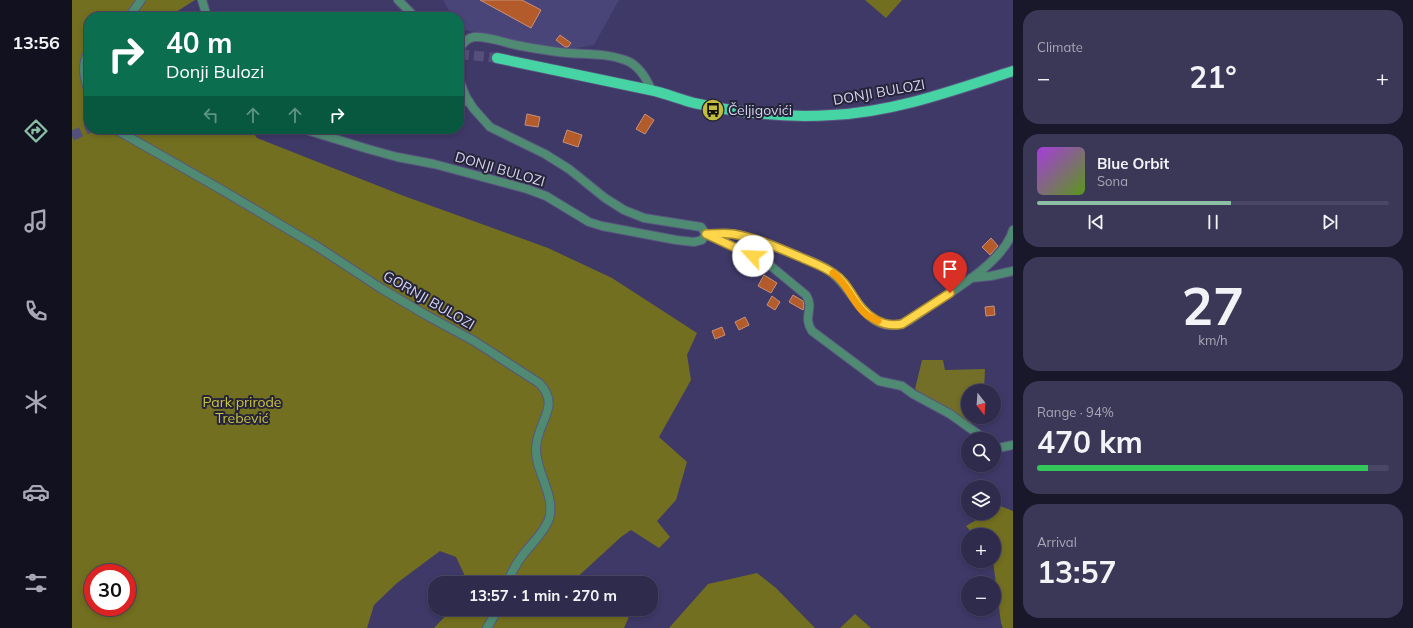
<!DOCTYPE html>
<html lang="en">
<head>
<meta charset="utf-8">
<style>
  body { margin:0; font-family:Mulish,sans-serif; background:#3a3757; color:#f1f3f6; height:100vh; display:flex; flex-direction:column; font-size:15px; white-space:nowrap }
  * { box-sizing:border-box; margin:0 }
  p { font-size:13px; color:#a7a7b6 }
  .icon { flex:none; width:22px; height:22px; fill:none; stroke:currentColor; stroke-width:2; stroke-linecap:round; stroke-linejoin:round }
  .map { position:relative; flex:1; overflow:hidden }
  .panel { display:flex; flex-direction:column; gap:10px; padding:10px; background:#19182a; width:400px }
  .panel>* { flex:none }
  .hud { position:absolute; left:12px; top:12px; width:380px; height:122px; border-radius:16px; box-shadow:0 2px 6px #0003,0 0 0 1px #494765; background:#0b6e4f; color:#fff; overflow:hidden }
  .needle { width:26px; rotate:163deg }
  .fabs { position:absolute; left:889px; top:384px; display:grid; gap:8px }
  .fabs a { display:grid; place-items:center; width:40px; height:40px; border-radius:50%; background:#2e2b4d; box-shadow:0 2px 6px #0003,0 0 0 1px #494765; font-size:20px }
  .speed { position:absolute; left:12px; top:564px; display:flex; gap:8px; font-size:20px; font-weight:700; text-align:center }
  .speed>* { display:grid; place-content:center; width:52px; height:52px; border-radius:50%; background:#2e2b4d; box-shadow:0 2px 6px #0003,0 0 0 1px #494765; line-height:1 }
  .speed .limit { border:6px solid #d22; background:#fff; color:#111 }
  .pin { position:absolute; display:grid; place-items:center; width:34px; height:34px; color:#fff; margin:-41px -17px; border-radius:50% 50% 50% 0; rotate:-45deg; box-shadow:0 0 4px #0007 }
  .pin .icon { rotate:45deg }
  .me { position:absolute; width:44px; margin:-22px; rotate:295deg; stroke-linejoin:round; filter:drop-shadow(0 0 3px #0008) }
  .turn { display:flex; align-items:center; gap:14px; height:84px; padding:0 16px; font-size:18px }
  .turn .icon { width:52px; height:52px; stroke-width:2.5 }
  .turn b { display:block; font-size:28px; line-height:34px }
  .lanes { display:flex; align-items:center; height:38px; padding:0 16px; background:#0003; justify-content:center; gap:20px; direction:ltr }
  .lanes .off { opacity:.35 }
  .big { font-size:30px; font-weight:700; line-height:1.1 }
  .panel .card { flex:1; display:flex; flex-direction:column; justify-content:center; gap:6px; min-width:0; padding:0 14px; border-radius:16px; background:#3a3757 }
  .panel .dial { align-items:center; gap:0 }
  .dial b { font-size:52px; line-height:1 }
  .song { display:flex; align-items:center; gap:12px }
  .cover { width:48px; height:48px; border-radius:6px; background:linear-gradient(135deg,hsl(280 70% 55%),hsl(90 70% 35%)) }
  .played { height:4px; border-radius:2px; background:linear-gradient(90deg,#8abfa5 55%,#494765 55%) }
  .keys { display:flex; justify-content:space-around; direction:ltr }
  .heat { display:flex; justify-content:space-between; align-items:center; font-size:22px; direction:ltr }
  .charge { height:6px; border-radius:3px; background:linear-gradient(90deg,#34c759 94%,#494765 0) }
  .trip { position:absolute; left:356px; top:576px; width:230px; height:40px; border-radius:16px; background:#2e2b4d; box-shadow:0 2px 6px #0003,0 0 0 1px #494765; font-weight:700; line-height:40px; text-align:center }
  main { display:flex; flex:1; min-height:0 }
  .dock { display:flex; flex-direction:column; width:72px; justify-content:space-around; align-items:center; background:#12111f; color:#a7a7b6 }
  .dock .icon { width:28px; height:28px }
  .dock .on { color:#8abfa5 }
  .dock b { font-size:18px; color:#f1f3f6 }
  .map>svg:first-child { display:block }
</style>
</head>
<body>
<main>
<nav class="dock">
<b>13:56</b>
<svg class="icon on" aria-label="directions" viewBox="0 0 24 24"><path d="M12 3l9 9-9 9-9-9zM9 14v-3h6M13 9l2 2-2 2"/></svg>
<svg class="icon" aria-label="music" viewBox="0 0 24 24"><path d="M9 18V5l10-2v13"/><circle cx="6" cy="18" r="3"/><circle cx="16" cy="16" r="3"/></svg>
<svg class="icon" aria-label="phone" viewBox="0 0 24 24"><path d="M5 4h4l2 5-3 2q2 4 5 5l2-3 5 2v4C11 20 4 13 5 4z"/></svg>
<svg class="icon" aria-label="climate" viewBox="0 0 24 24"><path d="M12 3v18M4 7l16 10M4 17L20 7"/></svg>
<svg class="icon" aria-label="car" viewBox="0 0 24 24"><path d="M5 17H2v-5l4-1 3-4h7l3 4 3 1v5h-3M9 17h6M6 11h13"/><circle cx="7" cy="17" r="2"/><circle cx="17" cy="17" r="2"/></svg>
<svg class="icon" aria-label="filters" viewBox="0 0 24 24"><path d="M4 7h16M4 17h16"/><circle cx="9" cy="7" r="2"/><circle cx="15" cy="17" r="2"/></svg>
</nav>
<div class="map">
<svg width="941" height="628" viewBox="0 0 941 628">
  <rect width="100%" height="100%" fill="#3e3967"/>
  <!-- built -->
  <path fill="#4a4578" d="M 371,0 L 547,0 L 522,45 L 492,50 L 388,29 L 387,17 L 381,17 Z"/>
  <!-- green -->
  <path fill="#736f28" d="M 850,360 L 871,360 L 873,370 L 913,369 L 912,391 L 896,391 L 896,417 L 904,417 L 898,424 L 843,389 Z"/>
  <!-- forest -->
  <path fill="#736f20" fill-rule="evenodd" d="M 0,0 L 123,0 L 96,17 L 17,17 L 17,129 L 179,129 L 185,138 L 332,196 L 476,248 L 540,278 L 625,333 L 615,355 L 619,380 L 587,437 L 615,462 L 604,500 L 585,521 L 598,537 L 587,548 L 559,530 L 549,537 L 500,582 L 508,583 L 389,583 L 392,574 L 384,557 L 368,551 L 325,583 L 302,605 L 295,628 L 0,628 ZM 21,573 L 55,573 L 55,607 L 21,607 Z
    M 793,0 L 830,0 L 814,18 Z
    M 928,506 L 941,511 L 941,628 L 931,628 L 929,623 L 921,561 L 922,535 L 902,535 L 894,526 L 916,513 L 922,513 L 922,510 Z
    M 685,573 L 704,588 L 743,628 L 597,628 L 636,584 Z
    M 380,609 L 559,609 L 556,619 L 552,628 L 362,628 Z
    M 783,614 L 799,628 L 768,628 Z"/>
  <!-- building -->
  <path fill="#b45b2b" stroke="#c89177" d="M 408,0 L 450,0 L 469,10 L 459,28 Z
    M 488,35 L 499,43 L 496,47 L 493,47 L 484,40 Z
    M 455,114 L 468,117 L 466,127 L 453,125 Z
    M 573,114 L 582,120 L 573,134 L 564,129 Z
    M 495,130 L 510,135 L 506,147 L 491,142 Z
    M 919,238 L 926,246 L 918,255 L 910,247 Z
    M 692,275 L 705,283 L 699,293 L 686,286 Z
    M 721,295 L 731,301 L 732,305 L 731,310 L 717,302 Z
    M 700,296 L 708,302 L 703,310 L 695,305 Z
    M 922,306 L 923,315 L 914,316 L 913,307 Z
    M 673,317 L 677,325 L 667,330 L 663,322 Z
    M 650,327 L 653,335 L 643,339 L 640,331 Z"/>
  <g fill="none" stroke-linecap="round" stroke-linejoin="round">
    <!-- primary-tunnel -->
    <path stroke="#54507b" stroke-width="10" stroke-dasharray="10 5" stroke-linecap="butt" d="M 387,54 L 425,58
      M 0,136 L 17,128"/>
    <!-- minor casing -->
    <g stroke="#59557f" stroke-width="10">
      <path id="minor" d="M 326,0 L 343,17
        M 387,100 L 397,102
        M 634,234 C 643,234 653,233 661,234 C 684,238 707,248 728,257 C 736,260 745,263 753,268 C 782,284 795,343 838,320 C 867,298 931,266 941,230
        M 638,236 L 689,259 L 700,267 L 734,295 C 743,309 730,316 740,331 L 807,381 L 830,386 L 841,394 L 878,414 L 906,434 L 910,439
        M 899,278 L 919,276 L 941,271
        M 922,449 L 941,445"/>
    </g>
    <!-- tertiary casing -->
    <g stroke="#59557f" stroke-width="10">
      <path id="tertiary" d="M 130,0 L 135,17
        M 57,17 L 69,0
        M 387,50 C 390,44 395,38 402,37 C 416,36 430,42 444,45 C 458,48 472,50 486,52 C 508,55 531,52 553,60 C 567,65 574,78 580,91
        M 17,51 C 9,65 12,77 17,92
        M 43,129 L 150,190 L 246,247 L 310,289 L 354,315 L 402,341 L 467,383 C 490,406 465,421 464,448 C 463,472 484,495 477,519 C 472,533 459,544 450,556 C 444,564 439,574 435,583
        M 231,129 L 296,149 L 325,157 L 362,164 L 455,189 L 474,196 L 517,222 L 530,226 L 604,240 L 622,242 L 630,240 L 634,234 L 629,227 L 572,218 L 552,210 L 533,198 L 497,169 L 473,154 L 418,127 L 401,108 L 394,97 L 387,79
        M 415,628 L 426,609"/>
    </g>
    <!-- primary casing -->
    <g stroke="#59557f" stroke-width="12">
      <path id="primary" d="M 425,58 C 476,69 527,79 578,90 C 593,93 607,99 622,103 C 667,113 714,118 760,115 C 823,112 882,90 941,71"/>
    </g>
    <!-- minor -->
    <use href="#minor" stroke="#4f8b73" stroke-width="8"/>
    <!-- tertiary -->
    <use href="#tertiary" stroke="#4f8b73" stroke-width="8"/>
    <!-- primary -->
    <use href="#primary" stroke="#46d4a4" stroke-width="10"/>
  </g>
  <g fill="none" stroke-linecap="round" stroke-linejoin="round">
    <!-- route casing -->
    <g stroke="#a68a30" stroke-width="10">
      <path id="route" d="M 681,256 L 634,234 C 643,234 653,233 661,234 C 685,238 707,248 728,257 C 739,262 751,266 761,273 C 780,285 782,308 804,320 C 813,325 820,326 830,324 L 878,293"/>
    </g>
    <!-- route -->
    <use href="#route" stroke="#ffd54a" stroke-width="7"/>
    <!-- slow -->
    <path stroke="#f59e0b" stroke-width="7" d="M 761,273 C 776,284 781,304 795,315 C 798,317 803,319 806,321"/>
  </g>
  <!-- icons -->
  <defs>
    <g id="bus-disc" transform="scale(1.15)"><circle r="9.5" fill="#c3bd3e" stroke="#262439"/><path d="M-5-6H5V4H4V6H2V4H-2V6H-4V4H-5ZM-3.5-4V0h7V-4ZM-3.5 1.2v1.5H-2V1.2ZM2 1.2v1.5H3.5V1.2Z" fill="#111"/></g>
  </defs>
  <g fill-rule="evenodd">
    <use href="#bus-disc" x="641" y="110"/>
  </g>
  <g text-anchor="middle" stroke-width="4" stroke-linejoin="round" paint-order="stroke">
    <!-- street labels -->
    <g font-size="14" fill="#d4d3ef" stroke="#262439">
      <text transform="translate(807 92) rotate(-10)" y="5">DONJI BULOZI</text>
      <text transform="translate(428 169) rotate(16)" y="5">DONJI BULOZI</text>
      <text transform="translate(357 300) rotate(30)" y="5">GORNJI BULOZI</text>
    </g>
    <!-- poi labels -->
    <g font-size="14" fill="#d4d3ef" stroke="#262439" text-anchor="start">
      <text x="656" y="115">Čeljigovići</text>
    </g>
    <!-- park labels -->
    <g font-size="14" fill="#cdc638" stroke="#262439">
      <text x="170" y="407">Park prirode<tspan x="170" dy="16">Trebević</tspan></text>
    </g>
  </g>
</svg>
<div class="fabs">
<a><svg class="needle" viewBox="-14 -14 28 28"><path d="M0-13l5 13h-10z" fill="#e53935"/><path d="M0 13l5-13h-10z" fill="#a7a7b6"/></svg></a>
<a><svg class="icon" aria-label="search" viewBox="0 0 24 24"><circle cx="10" cy="10" r="6"/><path d="M15 15l6 6"/></svg></a>
<a><svg class="icon" aria-label="layers" viewBox="0 0 24 24"><path d="M12 4l9 5-9 5-9-5zM3 14l9 5 9-5"/></svg></a>
<a>+</a>
<a>−</a>
</div>
<div class="speed"><div class="limit">30</div></div>
<div class="pin" style="left:878px;top:293px;background:#d93025"><svg class="icon" aria-label="arrive" viewBox="0 0 24 24"><path d="M6 21V4h12l-3 4 3 4H6"/></svg></div>
<svg class="me" style="left:681px;top:256px" viewBox="-20 -20 40 40"><circle r="19" fill="#fff"/><path d="M0-13L10 11 0 6-10 11z" fill="#ffd54a"/></svg>
<div class="trip">13:57 · 1 min · 270 m</div>
<div class="hud">
<div class="turn"><svg class="icon" aria-label="right" viewBox="0 0 24 24"><path d="M7 20v-9h11M14 6l5 5-5 5"/></svg><div><b>40 m</b>Donji Bulozi</div></div>
<div class="lanes"><svg class="icon off" aria-label="left" viewBox="0 0 24 24"><path d="M17 20v-9H6M10 6l-5 5 5 5"/></svg><svg class="icon off" aria-label="ahead" viewBox="0 0 24 24"><path d="M12 20V5M6 11l6-6 6 6"/></svg><svg class="icon off" aria-label="ahead" viewBox="0 0 24 24"><path d="M12 20V5M6 11l6-6 6 6"/></svg><svg class="icon" aria-label="right" viewBox="0 0 24 24"><path d="M7 20v-9h11M14 6l5 5-5 5"/></svg></div>
</div>
</div>
<section class="panel">
<div class="card"><p>Climate</p>
<div class="heat"><a>−</a><b class="big">21°</b><a>+</a></div>
</div>
<div class="card">
<div class="song"><i class="cover"></i><div><b>Blue Orbit</b><p>Sona</p></div></div>
<div class="played"></div>
<div class="keys"><svg class="icon" aria-label="previous" viewBox="0 0 24 24"><path d="M18 5L8 12l10 7zM5 5v14"/></svg><svg class="icon" aria-label="pause" viewBox="0 0 24 24"><path d="M8 5v14M16 5v14"/></svg><svg class="icon" aria-label="next" viewBox="0 0 24 24"><path d="M6 5l10 7-10 7zM19 5v14"/></svg></div>
</div>
<div class="card dial"><b>27</b><p>km/h</p></div>
<div class="card"><p>Range · 94%</p><b class="big">470 km</b><div class="charge"></div></div>
<div class="card"><p>Arrival</p><b class="big">13:57</b></div>
</section>
</main>
</body>
</html>
